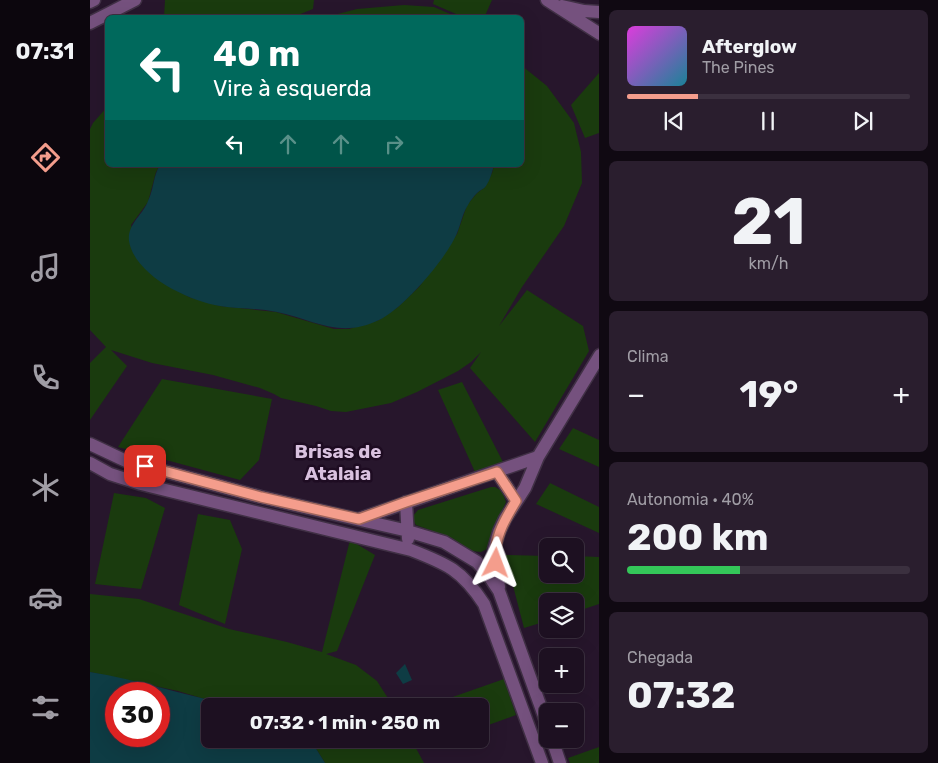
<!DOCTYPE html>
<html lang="pt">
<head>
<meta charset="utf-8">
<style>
  body { margin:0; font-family:Rubik,sans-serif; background:#2a1e2e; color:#f1f3f6; height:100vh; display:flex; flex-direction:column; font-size:19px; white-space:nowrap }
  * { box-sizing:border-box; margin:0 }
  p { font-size:16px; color:#a09da5 }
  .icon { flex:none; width:28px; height:28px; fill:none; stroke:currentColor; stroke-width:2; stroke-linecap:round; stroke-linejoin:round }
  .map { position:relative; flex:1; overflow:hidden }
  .sheet { display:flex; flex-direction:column; gap:10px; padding:10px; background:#100912; width:339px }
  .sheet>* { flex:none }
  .banner { position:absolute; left:15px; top:15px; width:419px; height:152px; border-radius:8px; box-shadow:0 5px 20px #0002,0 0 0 1px #3b303f; background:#00695c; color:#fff; overflow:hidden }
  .fabs { position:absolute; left:449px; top:538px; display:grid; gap:10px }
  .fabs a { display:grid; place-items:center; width:45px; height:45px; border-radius:8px; background:#1d1021; box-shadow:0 5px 20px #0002,0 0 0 1px #3b303f; font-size:25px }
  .speed { position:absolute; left:15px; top:682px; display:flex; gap:10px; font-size:25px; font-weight:700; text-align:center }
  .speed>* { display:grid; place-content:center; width:65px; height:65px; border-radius:50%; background:#1d1021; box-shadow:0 5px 20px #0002,0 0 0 1px #3b303f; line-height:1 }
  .speed .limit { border:8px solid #d22; background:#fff; color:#111 }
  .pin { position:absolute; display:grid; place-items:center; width:42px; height:42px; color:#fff; margin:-21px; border-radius:10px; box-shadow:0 2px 8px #0006 }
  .me { position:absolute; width:55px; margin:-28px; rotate:3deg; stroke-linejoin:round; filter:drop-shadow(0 0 4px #0008) }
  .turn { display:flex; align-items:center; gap:18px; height:105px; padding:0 25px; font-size:22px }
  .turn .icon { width:65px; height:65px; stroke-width:2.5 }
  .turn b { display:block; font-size:35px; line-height:42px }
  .lanes { display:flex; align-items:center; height:48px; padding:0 25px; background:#0003; justify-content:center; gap:25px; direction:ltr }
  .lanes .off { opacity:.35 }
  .big { font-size:38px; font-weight:700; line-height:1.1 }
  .sheet .card { flex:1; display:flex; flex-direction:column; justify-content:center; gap:8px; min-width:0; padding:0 18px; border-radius:8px; background:#2a1e2e }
  .sheet .dial { align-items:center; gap:0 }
  .dial b { font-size:65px; line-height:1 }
  .song { display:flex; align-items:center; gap:15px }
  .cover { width:60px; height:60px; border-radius:8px; background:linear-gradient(135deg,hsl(300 70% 55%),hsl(190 70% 35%)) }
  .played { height:5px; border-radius:2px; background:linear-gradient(90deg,#f49d8c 25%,#3b303f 25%) }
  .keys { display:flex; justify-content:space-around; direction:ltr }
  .heat { display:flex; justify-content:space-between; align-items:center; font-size:28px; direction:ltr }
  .charge { height:8px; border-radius:4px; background:linear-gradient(90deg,#34c759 40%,#3b303f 0) }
  .trip { position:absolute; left:111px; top:698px; width:288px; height:50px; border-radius:8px; background:#1d1021; box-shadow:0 5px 20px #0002,0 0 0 1px #3b303f; font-weight:700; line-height:50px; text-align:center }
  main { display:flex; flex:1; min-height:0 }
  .tabs { display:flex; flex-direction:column; width:90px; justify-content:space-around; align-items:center; background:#0c060d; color:#a09da5 }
  .tabs .icon { width:35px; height:35px }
  .tabs .on { color:#f49d8c }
  .tabs b { font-size:22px; color:#f1f3f6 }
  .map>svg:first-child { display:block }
</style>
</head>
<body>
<main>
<nav class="tabs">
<b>07:31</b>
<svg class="icon on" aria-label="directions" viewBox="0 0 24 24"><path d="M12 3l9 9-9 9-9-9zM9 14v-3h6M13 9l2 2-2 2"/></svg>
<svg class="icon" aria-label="music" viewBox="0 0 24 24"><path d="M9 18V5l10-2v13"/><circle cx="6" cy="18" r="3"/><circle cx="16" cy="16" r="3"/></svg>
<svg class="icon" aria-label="phone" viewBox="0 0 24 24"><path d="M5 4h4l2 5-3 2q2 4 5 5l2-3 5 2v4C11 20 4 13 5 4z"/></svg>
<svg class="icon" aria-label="climate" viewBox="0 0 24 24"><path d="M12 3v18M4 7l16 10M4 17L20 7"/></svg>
<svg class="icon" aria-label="car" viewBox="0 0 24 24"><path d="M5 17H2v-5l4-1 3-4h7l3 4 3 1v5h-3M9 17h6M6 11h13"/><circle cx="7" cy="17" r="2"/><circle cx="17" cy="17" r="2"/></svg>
<svg class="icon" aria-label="filters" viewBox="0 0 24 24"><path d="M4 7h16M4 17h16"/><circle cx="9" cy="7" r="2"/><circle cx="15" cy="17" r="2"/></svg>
</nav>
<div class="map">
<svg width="510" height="763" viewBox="0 0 510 763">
  <rect width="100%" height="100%" fill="#27162c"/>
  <!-- green -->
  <path fill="#1a3b0e" d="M 75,0 L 224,0 L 223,9 L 203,17 L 74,17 Z
    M 344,0 L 402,0 L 394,18 L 373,17 L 343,4 Z
    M 314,5 L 344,7 L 367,17 L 236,17 L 267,9 Z
    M 431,65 L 457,86 L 484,123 L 491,152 L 492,183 L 474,226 L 432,287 L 409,326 L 437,290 L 493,326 L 499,351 L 445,442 L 380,368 L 391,352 L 381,362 L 368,371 L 327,392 L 301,403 L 256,412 L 241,411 L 226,406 L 191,398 L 184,394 L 170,388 L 123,375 L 62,363 L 21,350 L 37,366 L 0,420 L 0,363 L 16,347 L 0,330 L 0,129 L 3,123 L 17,107 L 18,165 L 70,165 L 66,172 L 58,202 L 41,225 L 59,272 L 72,282 L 99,297 L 130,306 L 186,312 L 244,329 L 259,329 L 289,320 L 308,307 L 329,287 L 367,234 L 377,205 L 387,193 L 395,187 L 402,173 L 404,165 L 431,165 Z
    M 509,73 L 509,133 L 495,138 L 481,105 Z
    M 72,379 L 182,399 L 169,460 L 150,480 L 28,447 Z
    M 372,382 L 414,464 L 385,472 L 348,390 Z
    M 483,428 L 509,440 L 509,467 L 469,449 Z
    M 460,483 L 509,507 L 509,533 L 446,504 Z
    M 401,487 L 405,487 L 412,491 L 416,502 L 405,527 L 399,548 L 391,552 L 382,551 L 362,538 L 326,525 L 323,520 L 323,516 L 328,510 Z
    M 24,493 L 56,498 L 75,508 L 51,589 L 5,584 Z
    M 108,514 L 140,520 L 152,549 L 135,624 L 89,605 Z
    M 260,540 L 285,555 L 247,651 L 236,654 L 266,665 L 287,681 L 303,706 L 146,706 L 118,700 L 88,691 L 0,672 L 0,594 L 49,599 L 139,629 L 197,642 L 232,652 Z
    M 415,555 L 457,556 L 458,574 L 485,574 L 485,556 L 509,557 L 509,604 L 485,612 L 485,601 L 458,601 L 457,621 L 434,628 Z
    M 414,679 L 426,715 L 390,728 L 390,706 L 337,706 Z
    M 220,739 L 321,739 L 334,763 L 235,763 Z
    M 509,747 L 509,763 L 480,763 L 478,758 Z"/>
  <!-- water -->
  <path fill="#0e3c44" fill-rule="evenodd" d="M 70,165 L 404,165 C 402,172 400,180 396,186 C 394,189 390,190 387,193 C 384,196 380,201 378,205 C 372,214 371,224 367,233 C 357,258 313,309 289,320 C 250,339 225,320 187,312 C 168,308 149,309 130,306 C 99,301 45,276 39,241 C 37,224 53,215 58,201 C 64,189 63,176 70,165 Z
    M 315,664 L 322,680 L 313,684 L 306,673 Z
    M 0,672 C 49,680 97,696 146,706 L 120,706 L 120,739 L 220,739 L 235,763 L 0,763 ZM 26,694 L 69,694 L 69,736 L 26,736 Z"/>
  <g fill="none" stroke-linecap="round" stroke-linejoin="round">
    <!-- minor casing -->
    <g stroke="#403045" stroke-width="15">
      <path id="minor" d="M 457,0 L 510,34
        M 0,2 L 4,0
        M 472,6 L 494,11 L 510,12
        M 0,23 L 45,0
        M 0,444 L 36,461 L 171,497 L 314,530 L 354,542 L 387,562 L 399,576 L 409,591 L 458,727
        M 0,463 L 20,474 L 51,484 L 321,550 C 357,564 372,570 394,604 L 452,763
        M 407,472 L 426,501
        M 316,502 L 318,539
        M 269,519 L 448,457
        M 409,587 L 404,549 L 409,532 L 415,519 L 435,488 L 448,457 L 510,355
        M 462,739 L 470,763"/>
    </g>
    <!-- minor -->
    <use href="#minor" stroke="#75517e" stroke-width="12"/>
  </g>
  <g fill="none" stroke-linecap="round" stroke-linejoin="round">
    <!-- route casing -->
    <g stroke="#9f665b" stroke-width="12">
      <path id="route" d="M 55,466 L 171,497 L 269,519 L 316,502 L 407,472 L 426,501 C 414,521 403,539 406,563"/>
    </g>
    <!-- route -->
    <use href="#route" stroke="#f49d8c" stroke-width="9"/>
  </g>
  <g text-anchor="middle" stroke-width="5" stroke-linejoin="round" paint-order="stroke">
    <!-- district labels -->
    <g font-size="19" font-weight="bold" fill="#d9c1df" stroke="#1e0c22">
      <text x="248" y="458">Brisas de<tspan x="248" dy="22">Atalaia</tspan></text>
    </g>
  </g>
</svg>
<div class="fabs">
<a><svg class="icon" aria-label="search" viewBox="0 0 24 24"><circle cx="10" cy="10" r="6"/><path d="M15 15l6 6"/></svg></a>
<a><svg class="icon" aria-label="layers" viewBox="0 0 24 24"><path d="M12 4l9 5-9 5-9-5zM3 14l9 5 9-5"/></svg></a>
<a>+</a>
<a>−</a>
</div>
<div class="speed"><div class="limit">30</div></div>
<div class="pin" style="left:55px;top:466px;background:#d93025"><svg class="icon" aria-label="arrive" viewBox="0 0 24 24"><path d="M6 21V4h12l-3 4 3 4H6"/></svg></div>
<svg class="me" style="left:406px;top:563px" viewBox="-20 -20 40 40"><path d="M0-17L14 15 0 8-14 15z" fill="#f49d8c" stroke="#fff" stroke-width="4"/></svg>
<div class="trip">07:32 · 1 min · 250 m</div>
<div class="banner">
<div class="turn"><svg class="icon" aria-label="left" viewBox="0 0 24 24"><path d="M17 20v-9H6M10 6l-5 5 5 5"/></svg><div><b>40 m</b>Vire à esquerda</div></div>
<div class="lanes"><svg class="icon" aria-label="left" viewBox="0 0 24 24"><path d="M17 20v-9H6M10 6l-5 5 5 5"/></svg><svg class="icon off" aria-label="ahead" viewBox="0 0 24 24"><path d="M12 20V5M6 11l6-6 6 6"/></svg><svg class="icon off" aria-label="ahead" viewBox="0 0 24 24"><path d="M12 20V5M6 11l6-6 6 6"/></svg><svg class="icon off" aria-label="right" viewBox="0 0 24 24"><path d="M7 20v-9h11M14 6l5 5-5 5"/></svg></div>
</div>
</div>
<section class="sheet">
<div class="card">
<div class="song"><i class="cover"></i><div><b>Afterglow</b><p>The Pines</p></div></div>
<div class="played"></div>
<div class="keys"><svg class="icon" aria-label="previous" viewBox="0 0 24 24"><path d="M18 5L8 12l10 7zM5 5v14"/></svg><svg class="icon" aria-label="pause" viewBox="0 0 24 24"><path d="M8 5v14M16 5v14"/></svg><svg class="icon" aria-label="next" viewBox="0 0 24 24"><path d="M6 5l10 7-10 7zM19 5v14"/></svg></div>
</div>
<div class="card dial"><b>21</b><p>km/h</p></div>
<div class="card"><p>Clima</p>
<div class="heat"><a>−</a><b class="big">19°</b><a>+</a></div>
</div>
<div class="card"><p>Autonomia · 40%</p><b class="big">200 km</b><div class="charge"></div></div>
<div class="card"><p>Chegada</p><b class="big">07:32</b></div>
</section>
</main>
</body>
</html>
